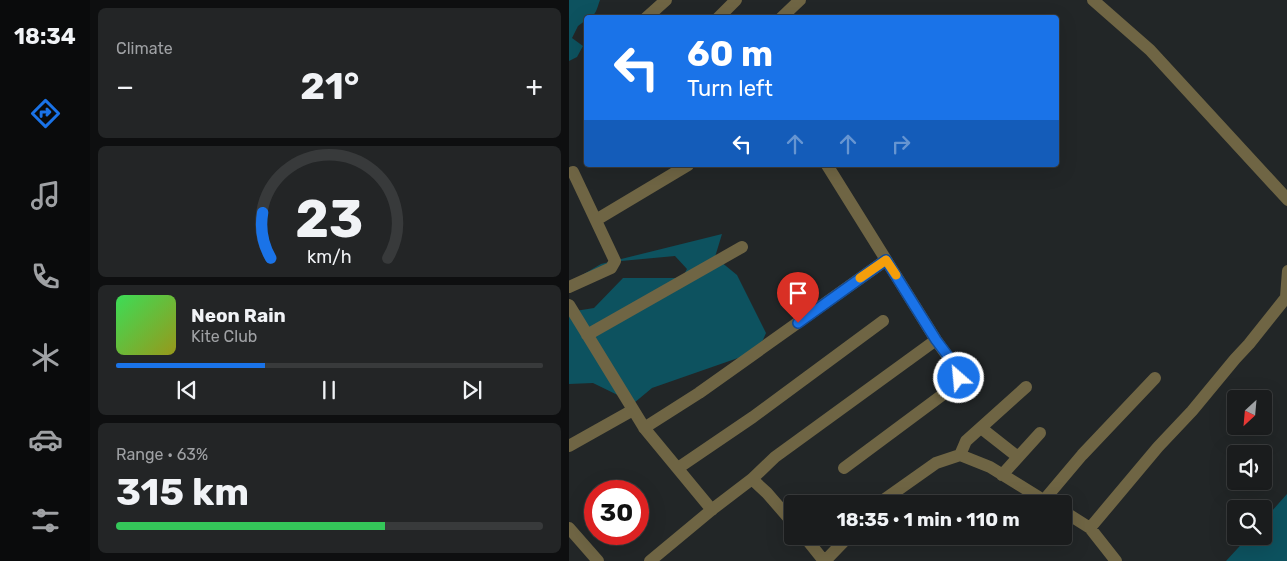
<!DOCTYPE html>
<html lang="en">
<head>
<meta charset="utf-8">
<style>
  body { margin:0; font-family:Rubik,sans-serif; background:#232526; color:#f1f3f6; height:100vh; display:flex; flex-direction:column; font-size:19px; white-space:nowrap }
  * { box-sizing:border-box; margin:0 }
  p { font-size:16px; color:#9fa1a4 }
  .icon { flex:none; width:28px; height:28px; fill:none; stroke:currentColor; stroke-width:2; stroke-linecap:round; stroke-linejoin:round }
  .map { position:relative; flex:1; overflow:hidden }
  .sheet { display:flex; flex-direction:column; gap:8px; padding:8px; background:#0e0f10; width:479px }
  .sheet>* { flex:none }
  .guide { position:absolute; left:15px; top:15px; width:475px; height:152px; border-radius:5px; box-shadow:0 5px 20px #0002,0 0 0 1px #383a3b; background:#1a73e8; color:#fff; overflow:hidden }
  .needle { width:32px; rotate:206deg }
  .buttons { position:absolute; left:658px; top:390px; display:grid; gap:10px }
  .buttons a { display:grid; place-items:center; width:45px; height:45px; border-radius:5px; background:#1a1c1d; box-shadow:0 5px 20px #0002,0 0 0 1px #383a3b; font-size:25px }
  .speed { position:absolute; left:15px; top:480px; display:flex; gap:10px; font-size:25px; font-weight:700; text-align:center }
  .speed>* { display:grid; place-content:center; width:65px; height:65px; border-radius:50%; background:#1a1c1d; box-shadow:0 5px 20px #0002,0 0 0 1px #383a3b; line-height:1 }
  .speed .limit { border:8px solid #d22; background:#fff; color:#111 }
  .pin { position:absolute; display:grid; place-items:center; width:42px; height:42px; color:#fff; margin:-51px -21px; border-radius:50% 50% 50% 0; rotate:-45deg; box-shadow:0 0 5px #0007 }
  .pin .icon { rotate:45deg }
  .me { position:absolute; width:55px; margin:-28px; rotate:333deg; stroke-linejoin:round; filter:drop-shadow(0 0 4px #0008) }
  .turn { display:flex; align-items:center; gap:18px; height:105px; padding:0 20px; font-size:22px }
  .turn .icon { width:65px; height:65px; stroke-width:2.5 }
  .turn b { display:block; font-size:35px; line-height:42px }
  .lanes { display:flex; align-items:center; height:48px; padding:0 20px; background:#0003; justify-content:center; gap:25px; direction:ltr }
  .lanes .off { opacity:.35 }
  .big { font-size:38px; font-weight:700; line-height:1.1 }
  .sheet .tile { flex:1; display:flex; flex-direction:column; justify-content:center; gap:8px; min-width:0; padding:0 18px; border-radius:8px; background:#232526 }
  .sheet .dial { align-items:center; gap:0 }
  .dial svg { height:130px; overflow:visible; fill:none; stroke:#383a3b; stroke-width:7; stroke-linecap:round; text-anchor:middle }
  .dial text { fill:#f1f3f6; stroke:none }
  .song { display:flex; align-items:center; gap:15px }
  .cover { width:60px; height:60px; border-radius:8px; background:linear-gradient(135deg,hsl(130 70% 55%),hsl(60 70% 35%)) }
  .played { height:5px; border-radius:2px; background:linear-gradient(90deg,#1a73e8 35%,#383a3b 35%) }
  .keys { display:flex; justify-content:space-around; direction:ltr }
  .heat { display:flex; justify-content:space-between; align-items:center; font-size:28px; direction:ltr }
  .charge { height:8px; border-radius:4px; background:linear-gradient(90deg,#34c759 63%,#383a3b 0) }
  .trip { position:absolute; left:215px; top:495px; width:288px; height:50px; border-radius:5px; background:#1a1c1d; box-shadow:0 5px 20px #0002,0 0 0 1px #383a3b; font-weight:700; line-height:50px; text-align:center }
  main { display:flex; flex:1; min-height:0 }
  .menu { display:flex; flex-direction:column; width:90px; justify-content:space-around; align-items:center; background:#0a0b0c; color:#9fa1a4 }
  .menu .icon { width:35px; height:35px }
  .menu .selected { color:#1a73e8 }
  .menu b { font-size:22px; color:#f1f3f6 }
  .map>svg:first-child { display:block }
</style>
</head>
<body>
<main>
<nav class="menu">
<b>18:34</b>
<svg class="icon selected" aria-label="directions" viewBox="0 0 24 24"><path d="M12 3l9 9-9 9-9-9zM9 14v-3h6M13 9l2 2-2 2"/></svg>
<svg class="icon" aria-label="music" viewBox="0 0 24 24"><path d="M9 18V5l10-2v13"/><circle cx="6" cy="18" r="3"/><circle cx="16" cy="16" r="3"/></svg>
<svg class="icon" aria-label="phone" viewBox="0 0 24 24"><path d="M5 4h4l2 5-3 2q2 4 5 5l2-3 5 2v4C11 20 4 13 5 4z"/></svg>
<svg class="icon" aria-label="climate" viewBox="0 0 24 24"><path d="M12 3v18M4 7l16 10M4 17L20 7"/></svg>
<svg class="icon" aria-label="car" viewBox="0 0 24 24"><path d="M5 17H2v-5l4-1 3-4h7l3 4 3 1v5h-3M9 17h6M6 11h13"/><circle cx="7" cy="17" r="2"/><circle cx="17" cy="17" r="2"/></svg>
<svg class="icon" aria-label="filters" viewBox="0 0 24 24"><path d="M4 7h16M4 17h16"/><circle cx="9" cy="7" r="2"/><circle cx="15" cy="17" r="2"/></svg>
</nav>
<section class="sheet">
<div class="tile"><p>Climate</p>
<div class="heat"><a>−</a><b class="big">21°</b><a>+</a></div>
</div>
<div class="tile dial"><svg viewBox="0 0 100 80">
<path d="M14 69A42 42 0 1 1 86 69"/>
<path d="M14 69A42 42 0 0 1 9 41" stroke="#1a73e8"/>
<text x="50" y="56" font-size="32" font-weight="700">23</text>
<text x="50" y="72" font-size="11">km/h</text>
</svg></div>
<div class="tile">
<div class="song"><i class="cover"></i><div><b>Neon Rain</b><p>Kite Club</p></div></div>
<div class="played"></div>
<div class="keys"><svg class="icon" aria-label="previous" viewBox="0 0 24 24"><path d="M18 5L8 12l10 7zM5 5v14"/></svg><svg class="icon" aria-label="pause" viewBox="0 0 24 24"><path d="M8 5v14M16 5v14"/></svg><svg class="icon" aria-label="next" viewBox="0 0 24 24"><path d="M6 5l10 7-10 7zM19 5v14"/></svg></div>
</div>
<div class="tile"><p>Range · 63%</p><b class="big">315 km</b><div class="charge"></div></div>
</section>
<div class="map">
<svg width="719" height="561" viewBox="0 0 719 561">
  <rect width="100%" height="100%" fill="#222627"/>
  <!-- water -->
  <path fill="#0d525f" d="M 0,0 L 31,0 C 28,8 27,17 18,18 L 17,20 L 9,26 L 3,38 L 14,46 L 8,57 L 0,61 Z
    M 153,234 L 146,257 L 168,275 L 197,333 L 189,351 L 83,388 L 65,403 L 24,383 L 0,384 L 0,312 L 25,308 L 54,278 L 113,278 L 118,269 L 106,256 L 52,261 L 18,284 L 8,278 L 32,264 Z
    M 718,494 L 718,561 L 657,561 L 680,536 L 694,536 L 694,521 Z"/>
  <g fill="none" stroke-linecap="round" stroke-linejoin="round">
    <!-- minor -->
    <path stroke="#6f6544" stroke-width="12" d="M 524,0 L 581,50 L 719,200
      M 77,18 L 97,0
      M 149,18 L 167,0
      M 212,18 L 231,0
      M 258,165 L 367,340 L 387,368 L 390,378 L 384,387 L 275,468
      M 27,220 L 119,165
      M 0,287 L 42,268 L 46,261 L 4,172
      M 717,297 L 719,271
      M 0,305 L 76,429 L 143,510
      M 18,335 L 173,247
      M 75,428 L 130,393 L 317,260
      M 412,428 L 449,457
      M 0,446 L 64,410
      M 391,455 L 397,441 L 457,387
      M 109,468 L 184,417 L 314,321
      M 433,475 L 471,433
      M 183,479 L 198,493 L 224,523
      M 475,500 L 513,455 L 586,378
      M 309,504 L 367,463 L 391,455 L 421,467 L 481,504
      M 494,511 L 521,528 L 589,447 L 623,411 L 666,359 L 680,344 L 719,295
      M 0,528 L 29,561
      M 521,528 L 547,561
      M 235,536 L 255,561
      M 81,561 L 145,508 L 183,479 L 206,457 L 367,340
      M 256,561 L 280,536"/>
  </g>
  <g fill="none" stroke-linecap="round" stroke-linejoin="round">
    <!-- route casing -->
    <g stroke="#114b97" stroke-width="12">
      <path id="route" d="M 229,323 L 317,260 L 367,340 L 388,368 L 390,378"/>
    </g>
    <!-- route -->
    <use href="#route" stroke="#1a73e8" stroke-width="9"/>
    <!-- slow -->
    <path stroke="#f59e0b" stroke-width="9" d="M 291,278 L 317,260 L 327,275"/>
  </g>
</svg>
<div class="buttons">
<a><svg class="needle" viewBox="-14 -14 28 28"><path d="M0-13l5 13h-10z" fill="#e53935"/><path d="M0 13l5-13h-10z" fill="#9fa1a4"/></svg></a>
<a><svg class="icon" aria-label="sound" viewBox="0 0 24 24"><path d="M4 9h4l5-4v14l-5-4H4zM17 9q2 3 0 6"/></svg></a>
<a><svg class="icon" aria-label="search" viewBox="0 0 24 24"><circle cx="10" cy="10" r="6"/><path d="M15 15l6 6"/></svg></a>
</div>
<div class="speed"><div class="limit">30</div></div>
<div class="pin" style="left:229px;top:323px;background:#d93025"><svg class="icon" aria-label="arrive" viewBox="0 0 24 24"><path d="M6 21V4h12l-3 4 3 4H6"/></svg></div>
<svg class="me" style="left:390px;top:378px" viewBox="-20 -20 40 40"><circle r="17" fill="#1a73e8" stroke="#fff" stroke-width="3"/><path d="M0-11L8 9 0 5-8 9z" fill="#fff"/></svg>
<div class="trip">18:35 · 1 min · 110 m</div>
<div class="guide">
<div class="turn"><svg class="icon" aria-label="left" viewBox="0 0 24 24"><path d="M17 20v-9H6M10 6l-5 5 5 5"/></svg><div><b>60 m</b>Turn left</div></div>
<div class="lanes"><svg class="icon" aria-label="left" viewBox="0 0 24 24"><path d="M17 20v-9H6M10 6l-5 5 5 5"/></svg><svg class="icon off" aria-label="ahead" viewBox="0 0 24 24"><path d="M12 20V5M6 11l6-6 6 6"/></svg><svg class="icon off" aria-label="ahead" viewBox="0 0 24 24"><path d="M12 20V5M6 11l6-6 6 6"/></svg><svg class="icon off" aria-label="right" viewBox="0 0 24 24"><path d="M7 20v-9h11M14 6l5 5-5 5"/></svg></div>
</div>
</div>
</main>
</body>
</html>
